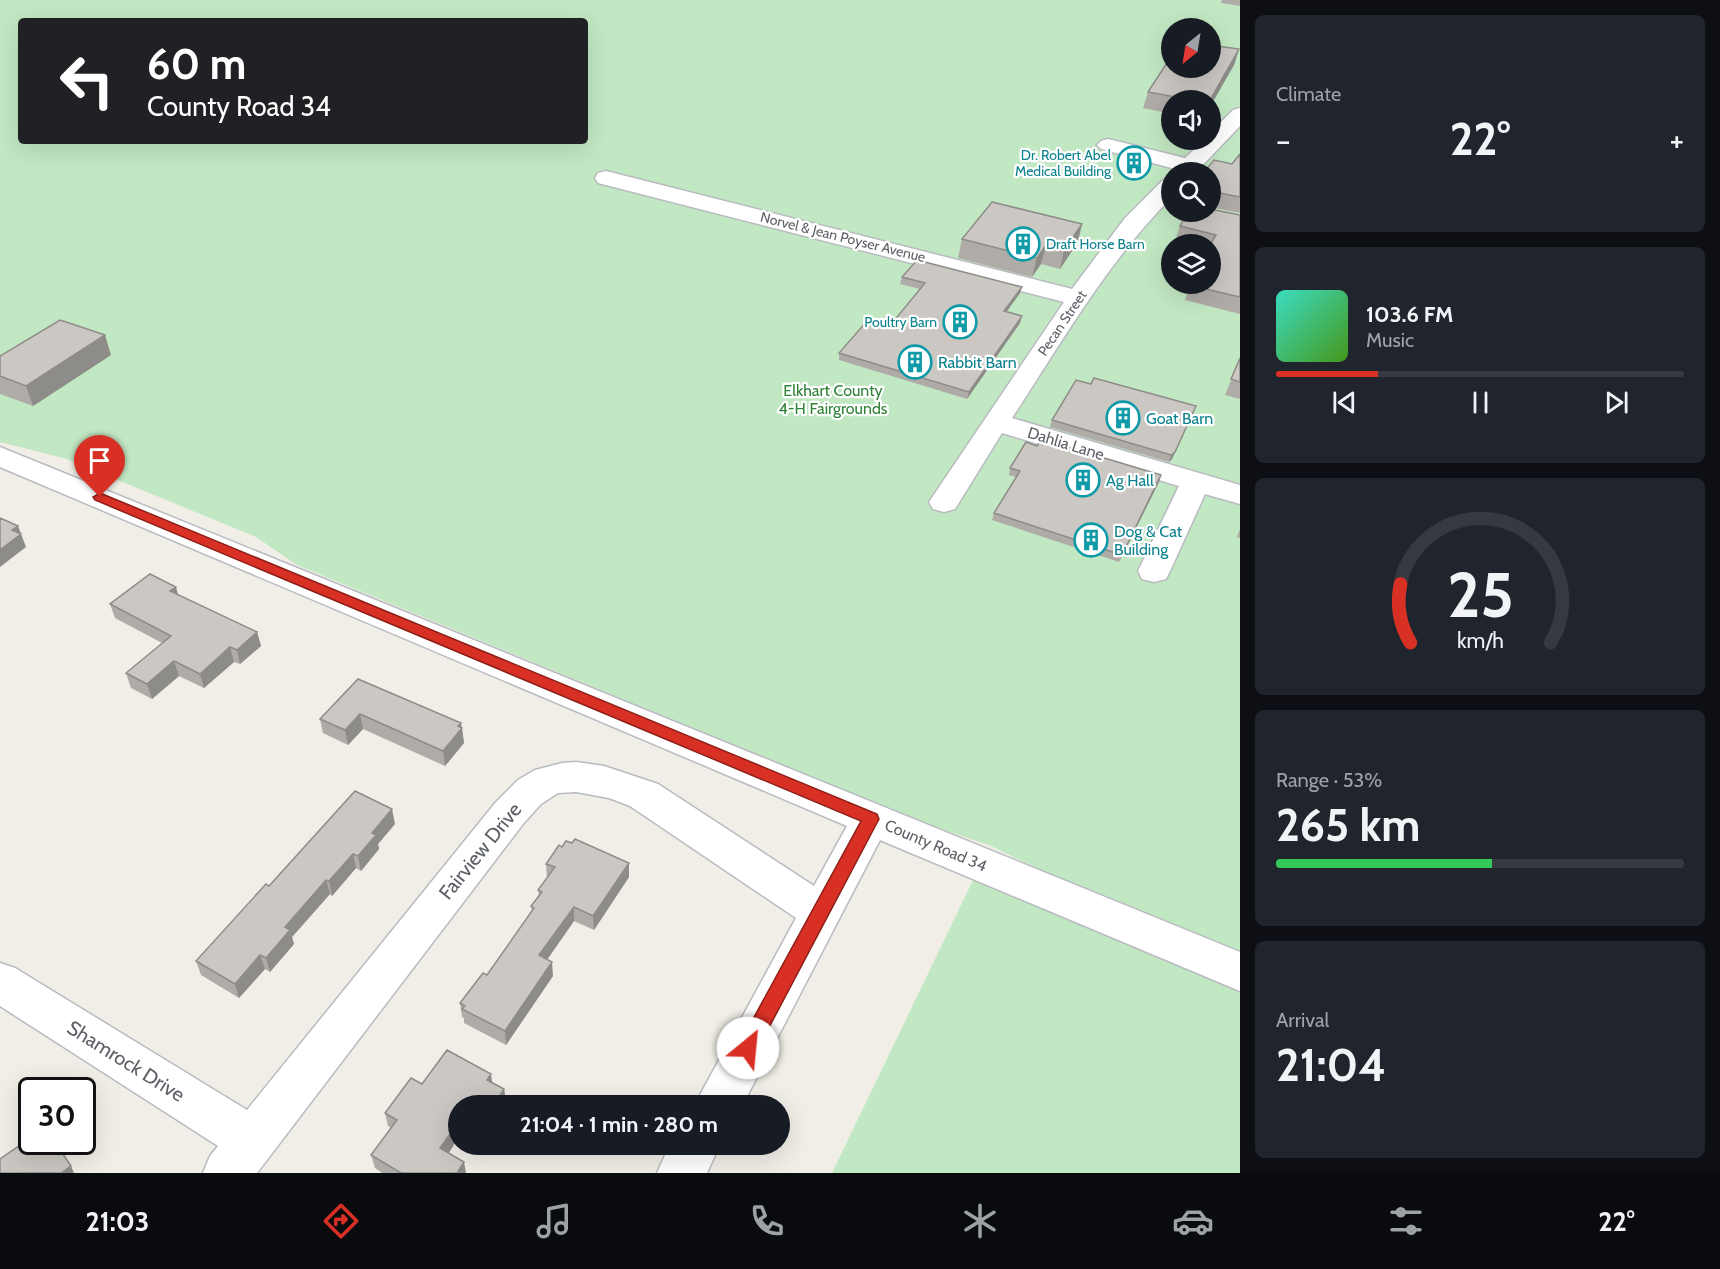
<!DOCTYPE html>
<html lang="en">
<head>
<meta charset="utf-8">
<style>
  body { margin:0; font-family:Cabin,sans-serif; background:#20242c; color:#f1f3f6; height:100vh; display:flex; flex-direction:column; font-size:22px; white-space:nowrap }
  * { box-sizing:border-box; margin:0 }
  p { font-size:20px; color:#9ea1a6 }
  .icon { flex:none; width:33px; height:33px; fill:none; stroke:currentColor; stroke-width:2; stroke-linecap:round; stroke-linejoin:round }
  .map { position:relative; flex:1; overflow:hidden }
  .panel { display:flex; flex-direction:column; gap:15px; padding:15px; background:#0d0f14; width:480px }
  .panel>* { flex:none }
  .top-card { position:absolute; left:18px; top:18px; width:570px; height:126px; border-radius:6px; box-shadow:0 6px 24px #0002; background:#202124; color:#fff; overflow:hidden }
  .needle { width:39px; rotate:210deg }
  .controls { position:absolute; left:1161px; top:18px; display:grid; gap:12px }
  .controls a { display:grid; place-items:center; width:60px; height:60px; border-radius:50%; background:#171b24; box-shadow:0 6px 24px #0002; font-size:30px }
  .speed { position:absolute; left:18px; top:1077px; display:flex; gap:12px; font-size:30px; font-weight:700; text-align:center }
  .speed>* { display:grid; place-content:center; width:78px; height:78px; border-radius:50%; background:#171b24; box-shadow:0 6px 24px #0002; line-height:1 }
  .speed .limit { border:3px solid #111; border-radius:9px; background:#fff; color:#111 }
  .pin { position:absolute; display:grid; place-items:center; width:51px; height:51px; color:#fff; margin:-62px -26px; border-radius:50% 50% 50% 0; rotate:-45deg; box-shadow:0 0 6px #0007 }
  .pin .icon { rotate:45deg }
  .me { position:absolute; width:66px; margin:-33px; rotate:28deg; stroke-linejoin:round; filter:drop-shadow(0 0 4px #0008) }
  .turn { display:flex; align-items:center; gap:21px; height:126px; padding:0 30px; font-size:27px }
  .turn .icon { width:78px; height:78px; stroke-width:2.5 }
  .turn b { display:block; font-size:42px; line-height:51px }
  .big { font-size:45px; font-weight:700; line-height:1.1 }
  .panel .widget { flex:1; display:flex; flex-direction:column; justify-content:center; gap:9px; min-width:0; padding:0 21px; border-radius:9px; background:#20242c }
  .panel .dial { align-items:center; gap:0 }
  .dial svg { height:156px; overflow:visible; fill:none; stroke:#363941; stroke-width:7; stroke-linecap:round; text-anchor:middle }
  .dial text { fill:#f1f3f6; stroke:none }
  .song { display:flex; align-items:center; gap:18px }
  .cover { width:72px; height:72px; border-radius:9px; background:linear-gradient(135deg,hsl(170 70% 55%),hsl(100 70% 35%)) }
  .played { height:6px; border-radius:3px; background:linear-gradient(90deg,#d93025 25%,#363941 25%) }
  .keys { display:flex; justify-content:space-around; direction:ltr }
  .heat { display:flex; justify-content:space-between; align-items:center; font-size:33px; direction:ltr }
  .charge { height:9px; border-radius:4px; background:linear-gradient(90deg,#34c759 53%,#363941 0) }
  .trip { position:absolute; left:448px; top:1095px; width:342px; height:60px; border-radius:30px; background:#171b24; box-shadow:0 6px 24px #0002; font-weight:700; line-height:60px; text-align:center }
  .dock { display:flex; height:96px; justify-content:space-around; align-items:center; background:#090b0e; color:#9ea1a6 }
  .dock .icon { width:42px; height:42px }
  .dock .selected { color:#d93025 }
  .dock b { font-size:27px; color:#f1f3f6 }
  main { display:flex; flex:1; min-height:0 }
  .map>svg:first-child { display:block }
</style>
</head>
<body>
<main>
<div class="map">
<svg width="1240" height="1173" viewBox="0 0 1240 1173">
  <rect width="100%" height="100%" fill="#f0eee6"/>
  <!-- green -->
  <path fill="#c2e8c3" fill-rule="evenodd" d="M 0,0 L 1240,0 L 1240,954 L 1055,877 L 989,845 L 937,828 L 297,565 L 256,537 L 67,459 L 0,442 ZM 21,21 L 585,21 L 585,141 L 21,141 ZM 1172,28 L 1210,28 L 1210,68 L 1172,68 ZM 1172,100 L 1210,100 L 1210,140 L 1172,140 ZM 1172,172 L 1210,172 L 1210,212 L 1172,212 ZM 1172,244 L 1210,244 L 1210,284 L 1172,284 Z
    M 976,874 L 1240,989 L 1240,1173 L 832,1173 Z"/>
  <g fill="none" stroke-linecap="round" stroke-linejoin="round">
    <!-- minor casing -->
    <g stroke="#b8bbc0" stroke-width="3">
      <path id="minor" d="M 1240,108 L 1240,126 L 1196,172 L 1173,172 L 1175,169 L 1101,149 L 1097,145 L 1101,141 L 1108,139 L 1185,158 L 1204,140 L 1210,140 L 1210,133 L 1233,110 Z
        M 606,171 L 1072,289 L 1125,218 L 1164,179 L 1172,177 L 1172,197 C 1107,262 1062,342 1012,418 L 1240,485 L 1240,504 L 1205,494 L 1170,571 L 1166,579 L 1154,582 L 1142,579 L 1138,571 L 1179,486 L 1002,433 L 955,509 L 944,512 L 933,509 L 929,502 L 1064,302 L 598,183 L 595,178 L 598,173 Z
        M 0,447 L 1240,952 L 1240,991 L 880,840 L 742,1106 L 694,1106 L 796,918 L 630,806 L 609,798 L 576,792 L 558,793 L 541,804 L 523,824 L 257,1173 L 203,1173 L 210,1156 L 218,1146 L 0,1006 L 0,963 L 15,968 L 247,1110 L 496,802 L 518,780 L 535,770 L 562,763 L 576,762 L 604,766 L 658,784 L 814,886 L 847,826 L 0,467 Z
        M 670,1144 L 720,1144 L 707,1173 L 657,1173 Z"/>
    </g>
    <!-- minor -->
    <use href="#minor" fill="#fff" fill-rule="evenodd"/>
  </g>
  <!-- wall -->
  <path fill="#afaca8" d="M 1222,0 L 1240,0 L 1240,6 L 1221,3 Z
    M 1239,49 L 1234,65 L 1210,100 L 1172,100 L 1172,114 L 1143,108 L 1148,92 Z
    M 1240,154 L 1240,213 L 1210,207 L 1210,172 L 1232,164 Z
    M 1240,215 L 1240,314 L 1185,300 L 1190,284 L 1210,244 L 1190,244 L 1175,241 L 1180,226 Z
    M 962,239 L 1078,242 L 1060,269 L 1041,264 L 1032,277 L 958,258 Z
    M 902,277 L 1020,293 L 1006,312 L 1020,323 L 967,399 L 839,360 L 839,353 L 889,327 L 920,289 L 900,284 Z
    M 111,355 L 33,406 L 0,394 L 0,356 Z
    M 1240,358 L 1240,399 L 1225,395 Z
    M 1091,384 L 1196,406 L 1172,459 L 1169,462 L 1050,427 L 1052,420 Z
    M 1037,446 L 1161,475 L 1159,482 L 1119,562 L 992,520 L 994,513 L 1016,477 L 1009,475 L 1010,468 Z
    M 1240,529 L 1240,538 L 1237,537 Z
    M 178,595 L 257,632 L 261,646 L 240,664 L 234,662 L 204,688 L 179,676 L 152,699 L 131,688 L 126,673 L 162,643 L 115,618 L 110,604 Z
    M 358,679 L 462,728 L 464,743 L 445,766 L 363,729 L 348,745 L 323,733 L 320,719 Z
    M 395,824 L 378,844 L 379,849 L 361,871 L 356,868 L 332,896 L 330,894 L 292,937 L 294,944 L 270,972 L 265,969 L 239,998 L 201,975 L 196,961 L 269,886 Z
    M 546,864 L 629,877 L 594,930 L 574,921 L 547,959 L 553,976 L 506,1045 L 464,1023 L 464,1018 L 462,1017 L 460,1003 L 487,975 L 532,911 L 531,906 L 539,896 L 538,890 L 547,878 Z
    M 492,1082 L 504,1089 L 506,1103 L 504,1106 L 459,1106 L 448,1153 L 466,1173 L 382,1173 L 375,1168 L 371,1155 L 391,1128 L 388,1126 L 385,1113 L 422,1084 Z"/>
  <!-- shaded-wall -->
  <path fill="#8e8c88" d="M 1239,49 L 1234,65 L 1210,107 L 1210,100 Z
    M 1215,192 L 1210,207 L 1210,201 L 1212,195 Z
    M 1082,224 L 1078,242 L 1060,269 L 1064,250 Z
    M 1046,245 L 1041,264 L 1032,277 L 1037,258 Z
    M 1022,287 L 1020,293 L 1002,318 L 1004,311 Z
    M 1022,316 L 1020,323 L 967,399 L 969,392 Z
    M 105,335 L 111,355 L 33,406 L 26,386 Z
    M 1196,406 L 1172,459 L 1169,462 L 1171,455 Z
    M 1161,475 L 1159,482 L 1119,562 L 1122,555 Z
    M 18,526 L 26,547 L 0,567 L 0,550 L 12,530 Z
    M 176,587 L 180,602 L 170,591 Z
    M 257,632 L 261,646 L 240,664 L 237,650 Z
    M 230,647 L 234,662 L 204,688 L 200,674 Z
    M 174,661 L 179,676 L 152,699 L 147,684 Z
    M 360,714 L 363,729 L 348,745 L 345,730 Z
    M 461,723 L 464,743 L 445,766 L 443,751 L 458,726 Z
    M 392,809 L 395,824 L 378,844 L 379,849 L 361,871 L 358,856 L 372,833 Z
    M 353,854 L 356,868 L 332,896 L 329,881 Z
    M 629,863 L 629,877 L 594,930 L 593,916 Z
    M 326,880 L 330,894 L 292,937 L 294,944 L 270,972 L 266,958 L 285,927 Z
    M 574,907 L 574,921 L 540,970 L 539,955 Z
    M 260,955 L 265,969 L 239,998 L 235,984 Z
    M 552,962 L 553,976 L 506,1045 L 505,1031 Z
    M 491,1074 L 493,1088 L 487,1080 Z
    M 504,1089 L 506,1103 L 504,1106 L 493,1106 Z
    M 459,1121 L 459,1137 L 443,1162 L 440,1148 Z
    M 464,1162 L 466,1173 L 457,1173 Z
    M 71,1166 L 74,1173 L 61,1173 Z"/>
  <!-- building -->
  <path fill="#cbc8c3" stroke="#8e8c88" stroke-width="1.5" d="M 1210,45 L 1239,49 L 1210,100 L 1186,100 L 1187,99 L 1148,92 L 1172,55 L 1172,68 L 1210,68 Z
    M 1240,154 L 1240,197 L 1215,192 L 1212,195 L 1210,195 L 1210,172 L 1204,172 L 1214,160 L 1232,164 Z
    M 992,202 L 1082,224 L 1064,250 L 1046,245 L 1037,258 L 962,239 Z
    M 1210,209 L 1240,215 L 1240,297 L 1189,285 L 1190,284 L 1210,284 L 1210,245 L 1216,235 L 1180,226 L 1188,212 L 1210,212 Z
    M 917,260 L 1022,287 L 1004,311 L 1022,316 L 969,392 L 839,353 L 867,321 L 889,327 L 925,283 L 902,277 Z
    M 60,320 L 105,335 L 26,386 L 0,376 L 0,356 Z
    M 1240,358 L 1240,382 L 1231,379 Z
    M 1094,378 L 1196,406 L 1175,452 L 1171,455 L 1052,420 L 1076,380 L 1091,384 Z
    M 1041,439 L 1161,475 L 1122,555 L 994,513 L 1020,471 L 1010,468 L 1026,442 L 1037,446 Z
    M 0,518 L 18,526 L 12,530 L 21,534 L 0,550 Z
    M 150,574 L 176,587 L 170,591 L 257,632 L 237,650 L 230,647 L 200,674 L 174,661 L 147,684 L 126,673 L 171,636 L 110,604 Z
    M 358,679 L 461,723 L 458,726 L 462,728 L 443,751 L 360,714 L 345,730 L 320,719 Z
    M 355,791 L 392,809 L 372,833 L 376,835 L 358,856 L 353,854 L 329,881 L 326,880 L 285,927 L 290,930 L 266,958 L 260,955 L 235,984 L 196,961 L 266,884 L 269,886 Z
    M 575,839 L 629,863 L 593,916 L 574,907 L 539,955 L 552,962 L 505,1031 L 462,1009 L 465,1006 L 460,1003 L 483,973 L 487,975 L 534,908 L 531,906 L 542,892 L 538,890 L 555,867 L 546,864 L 559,845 L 562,847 L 566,841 L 572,843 Z
    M 447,1050 L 491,1074 L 487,1080 L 504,1089 L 493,1106 L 476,1106 L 471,1103 L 469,1106 L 459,1106 L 459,1121 L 440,1148 L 464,1162 L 457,1173 L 401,1173 L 371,1155 L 397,1120 L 385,1113 L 411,1078 L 422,1084 Z
    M 32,1137 L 32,1142 L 55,1142 L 71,1166 L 61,1173 L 0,1173 L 0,1159 Z"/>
  <!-- route -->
  <path fill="#d93025" stroke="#8d1f18" stroke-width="1.5" d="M 100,493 L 877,814 L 879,819 L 755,1054 L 748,1056 L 741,1054 L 738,1048 L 741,1041 L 861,821 L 95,500 L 93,497 Z"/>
  <!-- icons -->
  <defs>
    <g id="building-ring" transform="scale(1.725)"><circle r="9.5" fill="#fff" stroke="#0f9aa8" stroke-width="1.5"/><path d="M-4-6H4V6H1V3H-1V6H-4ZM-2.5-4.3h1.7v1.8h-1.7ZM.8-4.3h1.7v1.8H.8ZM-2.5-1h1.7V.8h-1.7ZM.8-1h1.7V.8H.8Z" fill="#0f9aa8"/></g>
  </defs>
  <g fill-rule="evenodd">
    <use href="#building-ring" x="1134" y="163"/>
    <use href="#building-ring" x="1023" y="244"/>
    <use href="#building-ring" x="960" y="322"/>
    <use href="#building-ring" x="915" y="362"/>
    <use href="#building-ring" x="1123" y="418"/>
    <use href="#building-ring" x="1083" y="480"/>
    <use href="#building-ring" x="1091" y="540"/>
  </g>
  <g text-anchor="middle" stroke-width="4.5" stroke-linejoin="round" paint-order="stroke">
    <!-- far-culture labels -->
    <g font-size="14" fill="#0d838f" stroke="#fff" text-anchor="end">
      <text x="1111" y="160">Dr. Robert Abel<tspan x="1111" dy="16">Medical Building</tspan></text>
      <text x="1046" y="249" text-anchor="start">Draft Horse Barn</text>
      <text x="937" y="327">Poultry Barn</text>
    </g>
    <!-- far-street labels -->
    <g font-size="14" fill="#5d6167" stroke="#fff">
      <text transform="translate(843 237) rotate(14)" y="5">Norvel &amp; Jean Poyser Avenue</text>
      <text transform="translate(1062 323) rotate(-56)" y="5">Pecan Street</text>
    </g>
    <!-- culture labels -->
    <g font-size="16" fill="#0d838f" stroke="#fff" text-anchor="start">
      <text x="938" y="368">Rabbit Barn</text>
      <text x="1146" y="424">Goat Barn</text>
      <text x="1106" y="486">Ag Hall</text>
      <text x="1114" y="537">Dog &amp; Cat<tspan x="1114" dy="18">Building</tspan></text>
    </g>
    <!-- park labels -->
    <g font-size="16" fill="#318238" stroke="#fff">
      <text x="833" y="396">Elkhart County<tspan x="833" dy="18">4-H Fairgrounds</tspan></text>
    </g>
    <!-- street labels -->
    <g font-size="16" fill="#5d6167" stroke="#fff">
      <text transform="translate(1066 443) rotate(17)" y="6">Dahlia Lane</text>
      <text transform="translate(936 845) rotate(23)" y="6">County Road 34</text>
    </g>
    <!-- near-street labels -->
    <g font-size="20" fill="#5d6167" stroke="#fff">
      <text transform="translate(480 851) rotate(-51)" y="7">Fairview Drive</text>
      <text transform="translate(126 1061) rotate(32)" y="7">Shamrock Drive</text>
    </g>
  </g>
</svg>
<div class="controls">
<a><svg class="needle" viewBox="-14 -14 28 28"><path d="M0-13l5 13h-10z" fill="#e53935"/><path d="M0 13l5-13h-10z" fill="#9ea1a6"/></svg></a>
<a><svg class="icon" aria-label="sound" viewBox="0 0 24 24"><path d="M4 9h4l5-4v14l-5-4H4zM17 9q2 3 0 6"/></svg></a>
<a><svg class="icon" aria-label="search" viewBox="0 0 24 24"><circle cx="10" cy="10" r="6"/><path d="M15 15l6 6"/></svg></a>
<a><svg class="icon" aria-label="layers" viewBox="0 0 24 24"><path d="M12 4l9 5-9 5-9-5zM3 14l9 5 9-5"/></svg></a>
</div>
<div class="speed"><div class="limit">30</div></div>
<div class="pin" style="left:100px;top:497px;background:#d93025"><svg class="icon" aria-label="arrive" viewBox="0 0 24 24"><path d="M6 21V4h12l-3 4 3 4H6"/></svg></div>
<svg class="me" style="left:748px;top:1048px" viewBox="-20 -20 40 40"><circle r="19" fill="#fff"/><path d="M0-13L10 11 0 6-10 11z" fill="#d93025"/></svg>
<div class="trip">21:04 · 1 min · 280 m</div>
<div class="top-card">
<div class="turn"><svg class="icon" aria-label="left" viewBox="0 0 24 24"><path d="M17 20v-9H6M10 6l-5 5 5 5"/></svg><div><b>60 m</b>County Road 34</div></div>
</div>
</div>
<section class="panel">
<div class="widget"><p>Climate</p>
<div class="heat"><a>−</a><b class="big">22°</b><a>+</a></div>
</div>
<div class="widget">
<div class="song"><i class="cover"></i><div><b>103.6 FM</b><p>Music</p></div></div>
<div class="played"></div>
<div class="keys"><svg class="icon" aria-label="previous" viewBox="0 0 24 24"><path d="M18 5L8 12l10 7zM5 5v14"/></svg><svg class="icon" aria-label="pause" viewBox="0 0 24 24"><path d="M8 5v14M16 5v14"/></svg><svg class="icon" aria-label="next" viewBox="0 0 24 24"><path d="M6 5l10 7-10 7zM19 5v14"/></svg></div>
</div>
<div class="widget dial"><svg viewBox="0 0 100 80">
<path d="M14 69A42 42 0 1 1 86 69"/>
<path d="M14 69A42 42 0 0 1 9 39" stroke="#d93025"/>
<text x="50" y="56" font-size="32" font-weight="700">25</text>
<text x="50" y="72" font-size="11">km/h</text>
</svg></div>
<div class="widget"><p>Range · 53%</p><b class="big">265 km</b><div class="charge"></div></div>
<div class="widget"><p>Arrival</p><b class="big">21:04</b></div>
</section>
</main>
<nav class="dock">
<b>21:03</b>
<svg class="icon selected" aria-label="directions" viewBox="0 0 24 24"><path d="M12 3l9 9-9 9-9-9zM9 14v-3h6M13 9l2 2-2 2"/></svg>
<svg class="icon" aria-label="music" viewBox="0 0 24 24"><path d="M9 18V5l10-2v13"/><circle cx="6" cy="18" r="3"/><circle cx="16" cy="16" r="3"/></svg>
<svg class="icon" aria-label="phone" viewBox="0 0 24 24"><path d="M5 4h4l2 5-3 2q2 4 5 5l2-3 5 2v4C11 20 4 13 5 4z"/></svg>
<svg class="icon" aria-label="climate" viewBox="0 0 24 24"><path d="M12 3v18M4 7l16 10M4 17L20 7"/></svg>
<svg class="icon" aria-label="car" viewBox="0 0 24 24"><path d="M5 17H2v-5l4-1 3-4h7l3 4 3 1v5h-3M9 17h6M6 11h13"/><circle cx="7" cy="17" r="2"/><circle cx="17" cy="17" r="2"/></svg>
<svg class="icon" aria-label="filters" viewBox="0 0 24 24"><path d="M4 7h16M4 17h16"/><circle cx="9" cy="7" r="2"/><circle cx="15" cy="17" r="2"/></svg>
<b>22°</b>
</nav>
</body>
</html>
